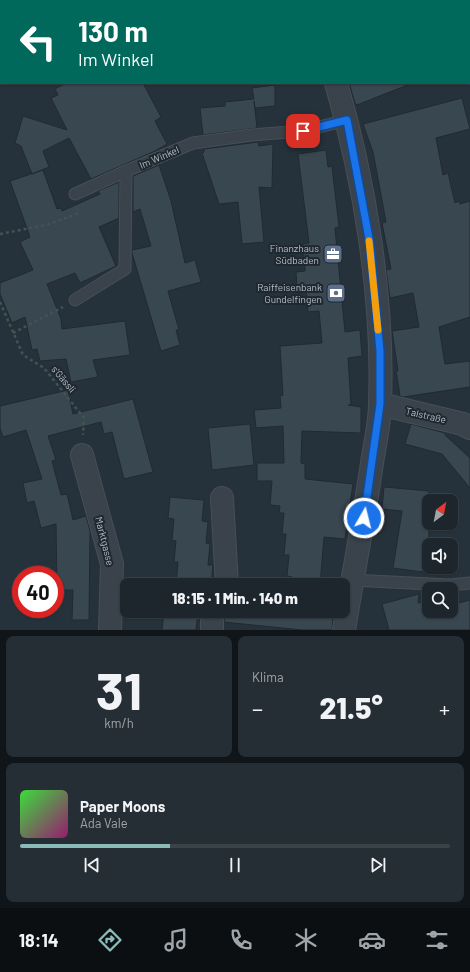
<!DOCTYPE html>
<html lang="de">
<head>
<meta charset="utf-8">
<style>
  body { margin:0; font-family:Barlow,sans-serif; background:#252e34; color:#f1f3f6; height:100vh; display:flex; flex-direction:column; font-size:15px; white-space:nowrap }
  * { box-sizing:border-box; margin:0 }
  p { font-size:13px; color:#a0a5a9 }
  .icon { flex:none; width:22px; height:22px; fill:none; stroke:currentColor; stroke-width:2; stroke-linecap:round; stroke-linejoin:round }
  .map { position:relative; height:630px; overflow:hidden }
  .panel { display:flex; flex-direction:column; gap:6px; padding:6px; background:#0f1518; flex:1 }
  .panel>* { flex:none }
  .hud { position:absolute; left:0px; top:0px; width:470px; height:84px; box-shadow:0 1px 3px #0004,0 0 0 1px #3a4348; background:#00695c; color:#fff; overflow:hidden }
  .needle { width:26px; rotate:32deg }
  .buttons { position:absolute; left:422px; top:494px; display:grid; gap:8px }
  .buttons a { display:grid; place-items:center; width:36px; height:36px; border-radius:8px; background:#1c262c; box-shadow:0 1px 3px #0004,0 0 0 1px #3a4348; font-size:20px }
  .speed { position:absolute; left:12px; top:566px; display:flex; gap:8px; font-size:20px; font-weight:700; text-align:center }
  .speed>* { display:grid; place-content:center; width:52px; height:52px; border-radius:50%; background:#1c262c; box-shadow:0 1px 3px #0004,0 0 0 1px #3a4348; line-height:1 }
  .speed .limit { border:6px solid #d22; background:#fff; color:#111 }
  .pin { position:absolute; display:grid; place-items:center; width:34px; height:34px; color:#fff; margin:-17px; border-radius:8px; box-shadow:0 2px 6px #0006 }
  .me { position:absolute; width:44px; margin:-22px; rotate:8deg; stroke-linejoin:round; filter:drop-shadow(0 0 3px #0008) }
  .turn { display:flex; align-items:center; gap:14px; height:84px; padding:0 12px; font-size:18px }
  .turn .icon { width:52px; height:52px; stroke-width:2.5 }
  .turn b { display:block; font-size:28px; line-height:34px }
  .big { font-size:30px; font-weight:800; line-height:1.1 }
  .panel .card { flex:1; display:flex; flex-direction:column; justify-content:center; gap:6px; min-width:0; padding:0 14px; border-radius:8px; background:#252e34 }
  .panel .dial { align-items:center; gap:0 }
  .dial b { font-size:52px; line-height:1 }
  .song { display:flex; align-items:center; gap:12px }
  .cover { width:48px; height:48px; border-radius:6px; background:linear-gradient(135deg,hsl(120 70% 55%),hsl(320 70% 35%)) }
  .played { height:4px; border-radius:2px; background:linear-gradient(90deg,#8bbbb9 35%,#3a4348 35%) }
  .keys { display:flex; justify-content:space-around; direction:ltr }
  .heat { display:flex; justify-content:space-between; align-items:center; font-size:22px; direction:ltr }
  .panel .tiles { flex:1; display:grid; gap:6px; grid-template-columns:1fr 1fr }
  .card:last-child { grid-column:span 2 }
  .trip { position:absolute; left:120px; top:578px; width:230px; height:40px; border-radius:8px; background:#1c262c; box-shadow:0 1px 3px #0004,0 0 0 1px #3a4348; font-weight:800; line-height:40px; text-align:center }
  .dock { display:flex; height:64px; justify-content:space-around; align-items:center; background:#0b0f12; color:#a0a5a9 }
  .dock .icon { width:28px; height:28px }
  .dock .selected { color:#8bbbb9 }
  .dock b { font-size:18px; color:#f1f3f6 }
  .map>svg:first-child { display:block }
</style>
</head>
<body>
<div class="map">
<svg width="470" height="630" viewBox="0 0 470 630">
  <rect width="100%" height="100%" fill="#26323b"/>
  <!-- building -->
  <path fill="#394750" stroke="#212a32" d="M 66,83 L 143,83 L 161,117 L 155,121 L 167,144 L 155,151 L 91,179 L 69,138 L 43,151 L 49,167 L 32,174 L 21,146 L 15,143 L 23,116 L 67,130 L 51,98 L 58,95 L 55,89 Z
    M 349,83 L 410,83 L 410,84 L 357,105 L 355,103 Z
    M 275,85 L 275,106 L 255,108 L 254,101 L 257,128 L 203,135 L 200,108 L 225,106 L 225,102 L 254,99 L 252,88 Z
    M 462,98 L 470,129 L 436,138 L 443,175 L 448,173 L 455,203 L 459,201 L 460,204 L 470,201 L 470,317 L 439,327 L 445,364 L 470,361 L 470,387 L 403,397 L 400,396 L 396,371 L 398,371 L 392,331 L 419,327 L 413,293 L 390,298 L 386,270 L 391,269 L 382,223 L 386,222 L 373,152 L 363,124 Z
    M 258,142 L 259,146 L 273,144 L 272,188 L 259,187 L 264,242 L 242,244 L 238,202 L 219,204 L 202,153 L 204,152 L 204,149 Z
    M 326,150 L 328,167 L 332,166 L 339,227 L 335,228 L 345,332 L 360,330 L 362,356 L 348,358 L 351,405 L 348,405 L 361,407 L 361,433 L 302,431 L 301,463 L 305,464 L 305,479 L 353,484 L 345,539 L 324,537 L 320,585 L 291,585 L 292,577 L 287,576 L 289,555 L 284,555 L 286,534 L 282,534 L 284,513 L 279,513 L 280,506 L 270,505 L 272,481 L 257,481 L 257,463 L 284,463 L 283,426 L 256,428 L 254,410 L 281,408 L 280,396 L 283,395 L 280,346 L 322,343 L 319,311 L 308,312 L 306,286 L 297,287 L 296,272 L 305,271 L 303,244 L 309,243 L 298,154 Z
    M 159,165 L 171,201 L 185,263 L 195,260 L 201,282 L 168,291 L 179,330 L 176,330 L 180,345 L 161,351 L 132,253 L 132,250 L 151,246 L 140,209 L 133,212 L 133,176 Z
    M 43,170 L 57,209 L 61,208 L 62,211 L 100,194 L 98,191 L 119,182 L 119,218 L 99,227 L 116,266 L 80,283 L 75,273 L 47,284 L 61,319 L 62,329 L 125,321 L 130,355 L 93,360 L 98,377 L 71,382 L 66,359 L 40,361 L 37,349 L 32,350 L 25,317 L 12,323 L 0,294 L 0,283 L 33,270 L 20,242 L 30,237 L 10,181 Z
    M 68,390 L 73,414 L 133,399 L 153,472 L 124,479 L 112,432 L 104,434 L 101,422 L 48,436 L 56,460 L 52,461 L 61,495 L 67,494 L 73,520 L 86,516 L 90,531 L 89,620 L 72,620 L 73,590 L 57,590 L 56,524 L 41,528 L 34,501 L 27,503 L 23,483 L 42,479 L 26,430 L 3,437 L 0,428 L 0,406 Z
    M 250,424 L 254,465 L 212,470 L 208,428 Z
    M 411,424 L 445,433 L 445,435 L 470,458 L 470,488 L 442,454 L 405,444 Z
    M 384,487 L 429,491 L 429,533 L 423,572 L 393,568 L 402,511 L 382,509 Z
    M 170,497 L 204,500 L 202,521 L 208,522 L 206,543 L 210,544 L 208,565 L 213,565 L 211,585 L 176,585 L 178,562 L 174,562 L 176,541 L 172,540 L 174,519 L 168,518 Z
    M 419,594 L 418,603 L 429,600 L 429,611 L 451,611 L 451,605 L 470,600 L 470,630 L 389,630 L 382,604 Z
    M 164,611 L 200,611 L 200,620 L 197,620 L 196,630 L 162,630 Z
    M 225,611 L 302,611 L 301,614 L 333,617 L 332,630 L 302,630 L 224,622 Z"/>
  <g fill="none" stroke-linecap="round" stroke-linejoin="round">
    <!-- service casing -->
    <g stroke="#464f57" stroke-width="13">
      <path id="service" d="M 75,194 L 126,171
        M 75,300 L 125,269 L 126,171 L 193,143 L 252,135 L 303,131 L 347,120
        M 352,580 L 450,585 L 470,583"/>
    </g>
    <!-- minor casing -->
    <g stroke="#464f57" stroke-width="24">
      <path id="minor" d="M 380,404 L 463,424 L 470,428
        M 82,455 L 112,564 L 110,630
        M 222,498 L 227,585
        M 212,611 L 212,630"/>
    </g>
    <!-- tertiary casing -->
    <g stroke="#464f57" stroke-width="24">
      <path id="tertiary" d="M 312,0 L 312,1
        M 336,83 C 365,182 384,300 380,403 C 380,423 375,443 372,463 C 364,519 353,574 344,630"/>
    </g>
    <!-- path -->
    <path stroke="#415453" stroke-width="2.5" stroke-dasharray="3 3" stroke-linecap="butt" d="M 0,234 L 46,225 L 77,214 L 77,209
      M 0,302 L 23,355 L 44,368 L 84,418 L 83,435
      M 13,333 L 63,307"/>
    <!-- service -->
    <use href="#service" stroke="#3a434b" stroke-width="11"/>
    <!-- minor -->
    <use href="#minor" stroke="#3a434b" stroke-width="22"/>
    <!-- tertiary -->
    <use href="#tertiary" stroke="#3a434b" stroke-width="22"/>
  </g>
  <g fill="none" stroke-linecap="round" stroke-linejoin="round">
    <!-- route casing -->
    <g stroke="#114b97" stroke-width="10">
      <path id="route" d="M 303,131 L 347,120 L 370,244 L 380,351 L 380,404 L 364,518"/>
    </g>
    <!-- route -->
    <use href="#route" stroke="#1a73e8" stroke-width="7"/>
    <!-- slow -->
    <path stroke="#f59e0b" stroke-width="7" d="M 369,241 L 378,330"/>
  </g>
  <!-- icons -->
  <defs>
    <g id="office-square" transform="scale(1)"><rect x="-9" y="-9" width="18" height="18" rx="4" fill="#5c6f8a" stroke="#1f2830"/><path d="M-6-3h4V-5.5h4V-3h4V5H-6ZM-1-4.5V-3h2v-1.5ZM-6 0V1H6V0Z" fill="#fff"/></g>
    <g id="bank-square" transform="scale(1)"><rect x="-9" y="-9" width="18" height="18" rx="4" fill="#5c6f8a" stroke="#1f2830"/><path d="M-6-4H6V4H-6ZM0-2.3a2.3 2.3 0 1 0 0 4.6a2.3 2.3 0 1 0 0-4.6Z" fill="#fff"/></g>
  </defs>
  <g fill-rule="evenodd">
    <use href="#office-square" x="333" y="254"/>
    <use href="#bank-square" x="336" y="293"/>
  </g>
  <g text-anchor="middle" stroke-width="4" stroke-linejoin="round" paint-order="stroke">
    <!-- street labels -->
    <g font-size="10" fill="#b6bec6" stroke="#1f2830">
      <text transform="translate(159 157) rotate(-23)" y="4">Im Winkel</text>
      <text transform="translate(64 379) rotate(50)" y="4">s'Gässli</text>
      <text transform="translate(426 415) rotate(13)" y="4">Talstraße</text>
      <text transform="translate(105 541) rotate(76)" y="4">Marktgasse</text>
    </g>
    <!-- poi labels -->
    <g font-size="10" fill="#b6bec6" stroke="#1f2830" text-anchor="end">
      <text x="319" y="252">Finanzhaus<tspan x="319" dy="12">Südbaden</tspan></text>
      <text x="322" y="291">Raiffeisenbank<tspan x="322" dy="12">Gundelfingen</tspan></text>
    </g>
  </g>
</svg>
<div class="buttons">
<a><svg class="needle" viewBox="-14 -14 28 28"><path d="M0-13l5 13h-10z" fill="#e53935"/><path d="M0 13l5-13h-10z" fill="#a0a5a9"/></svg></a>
<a><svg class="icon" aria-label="sound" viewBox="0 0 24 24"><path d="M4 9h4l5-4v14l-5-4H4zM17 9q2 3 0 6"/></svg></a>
<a><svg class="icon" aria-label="search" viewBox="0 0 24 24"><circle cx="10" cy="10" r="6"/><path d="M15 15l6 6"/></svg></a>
</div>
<div class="speed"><div class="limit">40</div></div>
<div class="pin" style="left:303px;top:131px;background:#d93025"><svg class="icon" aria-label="arrive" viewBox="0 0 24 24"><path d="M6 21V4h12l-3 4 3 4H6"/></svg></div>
<svg class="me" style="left:364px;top:518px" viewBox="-20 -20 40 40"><circle r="17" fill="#1a73e8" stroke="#fff" stroke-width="3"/><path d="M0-11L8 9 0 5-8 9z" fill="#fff"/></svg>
<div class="trip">18:15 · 1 Min. · 140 m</div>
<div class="hud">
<div class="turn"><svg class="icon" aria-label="left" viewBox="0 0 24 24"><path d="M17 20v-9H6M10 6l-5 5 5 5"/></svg><div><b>130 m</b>Im Winkel</div></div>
</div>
</div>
<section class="panel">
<div class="tiles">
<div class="card dial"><b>31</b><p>km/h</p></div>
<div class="card"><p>Klima</p>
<div class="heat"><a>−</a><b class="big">21.5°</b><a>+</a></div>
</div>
<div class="card">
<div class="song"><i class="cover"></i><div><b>Paper Moons</b><p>Ada Vale</p></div></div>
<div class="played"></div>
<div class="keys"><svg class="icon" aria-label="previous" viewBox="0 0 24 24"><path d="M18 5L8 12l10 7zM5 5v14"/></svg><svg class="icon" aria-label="pause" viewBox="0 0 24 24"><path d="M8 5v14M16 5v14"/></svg><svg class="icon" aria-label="next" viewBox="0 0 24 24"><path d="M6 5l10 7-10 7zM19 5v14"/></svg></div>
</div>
</div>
</section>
<nav class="dock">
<b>18:14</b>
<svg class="icon selected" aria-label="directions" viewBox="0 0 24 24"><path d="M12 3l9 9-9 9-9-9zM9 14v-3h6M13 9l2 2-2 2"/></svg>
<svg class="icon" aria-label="music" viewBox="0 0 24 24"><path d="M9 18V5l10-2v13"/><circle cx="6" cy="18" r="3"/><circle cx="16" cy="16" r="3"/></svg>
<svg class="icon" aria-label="phone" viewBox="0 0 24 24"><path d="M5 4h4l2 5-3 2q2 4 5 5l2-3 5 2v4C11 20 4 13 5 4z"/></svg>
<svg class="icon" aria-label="climate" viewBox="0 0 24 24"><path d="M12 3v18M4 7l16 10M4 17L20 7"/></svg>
<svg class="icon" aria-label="car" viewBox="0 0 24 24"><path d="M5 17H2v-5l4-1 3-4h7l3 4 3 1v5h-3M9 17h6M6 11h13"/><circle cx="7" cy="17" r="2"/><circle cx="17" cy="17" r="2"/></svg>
<svg class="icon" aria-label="filters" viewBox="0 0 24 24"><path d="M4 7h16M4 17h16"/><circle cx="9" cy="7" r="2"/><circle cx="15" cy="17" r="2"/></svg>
</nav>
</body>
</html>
